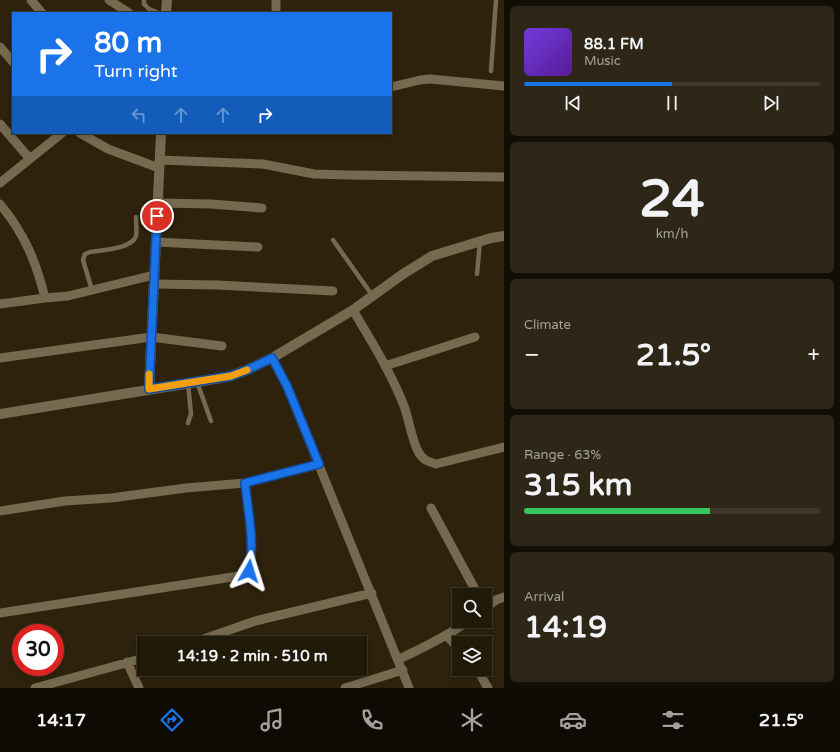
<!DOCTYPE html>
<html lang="en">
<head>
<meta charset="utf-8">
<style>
  body { margin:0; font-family:"Varela Round",sans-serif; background:#2e2717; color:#f1f3f6; height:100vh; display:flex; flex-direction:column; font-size:15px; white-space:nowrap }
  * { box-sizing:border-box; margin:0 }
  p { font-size:13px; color:#a2a19c }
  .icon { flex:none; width:22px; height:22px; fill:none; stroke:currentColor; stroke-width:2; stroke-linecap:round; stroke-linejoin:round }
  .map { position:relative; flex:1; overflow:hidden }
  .sheet { display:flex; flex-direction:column; gap:6px; padding:6px; background:#130e05; width:336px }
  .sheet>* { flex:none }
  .hud { position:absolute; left:12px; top:12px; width:380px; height:122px; border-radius:0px; box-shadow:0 2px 6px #0003,0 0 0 1px #3f382a; background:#1a73e8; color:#fff; overflow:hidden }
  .controls { position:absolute; left:452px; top:588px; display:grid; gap:8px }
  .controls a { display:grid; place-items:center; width:40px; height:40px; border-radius:0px; background:#221a09; box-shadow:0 2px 6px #0003,0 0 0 1px #3f382a; font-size:20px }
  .speed { position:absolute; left:12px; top:624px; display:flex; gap:8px; font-size:20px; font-weight:700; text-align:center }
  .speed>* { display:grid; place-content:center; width:52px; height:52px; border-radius:50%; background:#221a09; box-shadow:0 2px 6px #0003,0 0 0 1px #3f382a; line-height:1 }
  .speed .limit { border:6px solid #d22; background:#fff; color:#111 }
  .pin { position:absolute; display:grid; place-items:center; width:34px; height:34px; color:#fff; margin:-17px; border:2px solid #fff; border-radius:50%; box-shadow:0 1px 4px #0007 }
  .me { position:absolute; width:44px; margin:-22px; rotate:6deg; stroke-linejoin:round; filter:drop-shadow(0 0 3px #0008) }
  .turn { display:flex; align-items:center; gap:14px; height:84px; padding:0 16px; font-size:18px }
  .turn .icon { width:52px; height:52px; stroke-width:2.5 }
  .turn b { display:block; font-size:28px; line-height:34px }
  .lanes { display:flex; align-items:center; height:38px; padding:0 16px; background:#0003; justify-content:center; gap:20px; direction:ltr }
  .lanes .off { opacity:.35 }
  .big { font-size:30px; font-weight:700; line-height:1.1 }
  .sheet .widget { flex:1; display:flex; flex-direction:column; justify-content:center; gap:6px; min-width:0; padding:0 14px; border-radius:6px; background:#2e2717 }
  .sheet .dial { align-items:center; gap:0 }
  .dial b { font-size:52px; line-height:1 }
  .song { display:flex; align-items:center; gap:12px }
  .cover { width:48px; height:48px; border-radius:6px; background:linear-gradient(135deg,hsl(260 70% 55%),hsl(270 70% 35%)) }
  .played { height:4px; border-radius:2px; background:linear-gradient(90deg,#1a73e8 50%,#3f382a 50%) }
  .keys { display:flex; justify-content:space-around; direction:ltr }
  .heat { display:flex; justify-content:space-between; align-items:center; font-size:22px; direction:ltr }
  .charge { height:6px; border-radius:3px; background:linear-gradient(90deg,#34c759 63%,#3f382a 0) }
  .trip { position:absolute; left:137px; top:636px; width:230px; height:40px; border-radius:0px; background:#221a09; box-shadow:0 2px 6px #0003,0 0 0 1px #3f382a; font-weight:700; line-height:40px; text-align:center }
  .menu { display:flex; height:64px; justify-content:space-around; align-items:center; background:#0e0a04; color:#a2a19c }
  .menu .icon { width:28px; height:28px }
  .menu .current { color:#1a73e8 }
  .menu b { font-size:18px; color:#f1f3f6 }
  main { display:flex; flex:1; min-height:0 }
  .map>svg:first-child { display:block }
</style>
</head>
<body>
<main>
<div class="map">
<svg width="504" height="688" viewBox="0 0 504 688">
  <rect width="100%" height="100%" fill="#2e220c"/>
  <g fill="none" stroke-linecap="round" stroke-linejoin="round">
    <!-- service -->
    <path stroke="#766950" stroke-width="4.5" d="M 144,0 L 144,4 L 149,9 L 159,13
      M 491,71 L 496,0
      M 333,240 L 372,295
      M 477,274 L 480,242
      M 92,290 L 83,260 L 85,254 L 90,252 C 101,250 132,249 136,236 C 137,231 136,223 136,217
      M 197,382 L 211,421
      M 188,383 L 191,414 L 188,423"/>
    <!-- minor -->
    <path stroke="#766950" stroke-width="9" d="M 31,0 L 42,13
      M 109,0 L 129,13
      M 276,13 L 276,0
      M 0,47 L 13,62
      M 391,87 L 420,80 L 430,79 L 504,86
      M 0,124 L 30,159
      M 80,133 L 108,149 L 159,168
      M 160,160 L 263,164 L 314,174 L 348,175 L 504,177
      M 0,183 L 62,133
      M 158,203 L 211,204 L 262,208
      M 0,204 C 24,233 36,261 45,298
      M 156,242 L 258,247
      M 154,284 L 217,285 L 333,291
      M 0,304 L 45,298 L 68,296 L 154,275
      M 353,310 C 371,341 391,372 404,406 C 409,419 412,442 419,453 C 423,460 429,462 436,464 L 504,447
      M 0,358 L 151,337 L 222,346
      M 272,358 L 287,386 L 409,688
      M 385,366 L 475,337
      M 431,508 L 478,595
      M 0,511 L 65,501 L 111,498 L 186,488 L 245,483 L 319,464
      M 485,608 L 496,600 L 504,597
      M 0,613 L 239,576 L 249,571 C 255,542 248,512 245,483
      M 447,636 L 459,649
      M 192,643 L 255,621 L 372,593
      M 399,659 C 423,648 446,637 468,621
      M 127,662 L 139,688
      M 477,669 L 488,688
      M 35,688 L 144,658
      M 345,688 L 403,670"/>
    <!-- tertiary -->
    <path stroke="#766950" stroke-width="10" d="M 166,13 L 167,0
      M 149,389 L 161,133
      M 0,414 L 203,381 L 231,376 L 247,370 L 272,358 L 353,310 L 403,274 L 432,256 L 491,238 L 504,236"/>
  </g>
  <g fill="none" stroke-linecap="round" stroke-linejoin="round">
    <!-- route casing -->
    <g stroke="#114b97" stroke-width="10">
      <path id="route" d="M 157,216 L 149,389 L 231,376 L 247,370 L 272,358 L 287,386 L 319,464 L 245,483 C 248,512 255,542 249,571"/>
    </g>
    <!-- route -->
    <use href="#route" stroke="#1a73e8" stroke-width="7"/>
    <!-- slow -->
    <path stroke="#f59e0b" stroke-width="7" d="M 149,374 L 149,389 L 231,376 L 247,370"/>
  </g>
</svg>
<div class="controls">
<a><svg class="icon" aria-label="search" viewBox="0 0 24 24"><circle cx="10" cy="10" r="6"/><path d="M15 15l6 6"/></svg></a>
<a><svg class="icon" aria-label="layers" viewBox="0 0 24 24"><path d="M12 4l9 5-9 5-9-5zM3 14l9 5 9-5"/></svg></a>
</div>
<div class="speed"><div class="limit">30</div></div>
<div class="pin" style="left:157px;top:216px;background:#d93025"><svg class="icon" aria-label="arrive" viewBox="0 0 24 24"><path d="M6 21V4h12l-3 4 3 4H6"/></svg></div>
<svg class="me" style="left:249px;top:571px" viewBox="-20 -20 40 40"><path d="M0-17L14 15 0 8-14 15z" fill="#1a73e8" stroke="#fff" stroke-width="4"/></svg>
<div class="trip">14:19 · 2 min · 510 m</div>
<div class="hud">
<div class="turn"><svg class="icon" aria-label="right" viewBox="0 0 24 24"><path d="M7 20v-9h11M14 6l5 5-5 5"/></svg><div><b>80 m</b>Turn right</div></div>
<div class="lanes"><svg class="icon off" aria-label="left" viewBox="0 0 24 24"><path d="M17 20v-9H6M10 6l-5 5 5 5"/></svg><svg class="icon off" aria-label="ahead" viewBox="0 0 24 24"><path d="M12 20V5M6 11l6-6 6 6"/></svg><svg class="icon off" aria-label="ahead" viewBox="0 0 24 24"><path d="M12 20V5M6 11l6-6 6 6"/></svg><svg class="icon" aria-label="right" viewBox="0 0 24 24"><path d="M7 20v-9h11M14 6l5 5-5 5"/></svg></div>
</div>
</div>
<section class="sheet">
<div class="widget">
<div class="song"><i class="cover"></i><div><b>88.1 FM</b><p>Music</p></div></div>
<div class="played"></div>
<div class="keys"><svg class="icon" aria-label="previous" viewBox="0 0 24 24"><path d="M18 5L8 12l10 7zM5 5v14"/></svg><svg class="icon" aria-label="pause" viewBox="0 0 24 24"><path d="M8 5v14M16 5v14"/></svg><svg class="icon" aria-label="next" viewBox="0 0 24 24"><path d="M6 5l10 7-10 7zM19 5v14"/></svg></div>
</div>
<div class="widget dial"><b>24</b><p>km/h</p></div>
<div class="widget"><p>Climate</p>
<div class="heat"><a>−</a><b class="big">21.5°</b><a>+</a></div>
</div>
<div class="widget"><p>Range · 63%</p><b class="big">315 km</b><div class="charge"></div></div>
<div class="widget"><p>Arrival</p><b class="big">14:19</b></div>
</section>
</main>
<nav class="menu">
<b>14:17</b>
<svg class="icon current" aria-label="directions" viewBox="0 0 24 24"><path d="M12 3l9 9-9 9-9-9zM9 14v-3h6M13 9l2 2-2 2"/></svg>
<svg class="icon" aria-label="music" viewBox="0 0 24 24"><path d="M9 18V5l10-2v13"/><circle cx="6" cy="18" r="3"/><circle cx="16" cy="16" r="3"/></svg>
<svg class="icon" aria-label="phone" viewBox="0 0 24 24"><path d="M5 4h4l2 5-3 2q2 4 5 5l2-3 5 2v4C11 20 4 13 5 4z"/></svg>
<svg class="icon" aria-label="climate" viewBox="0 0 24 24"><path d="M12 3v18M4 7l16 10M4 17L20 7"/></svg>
<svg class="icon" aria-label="car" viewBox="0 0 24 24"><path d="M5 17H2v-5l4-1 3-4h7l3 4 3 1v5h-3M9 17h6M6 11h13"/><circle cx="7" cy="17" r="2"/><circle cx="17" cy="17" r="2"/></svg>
<svg class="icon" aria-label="filters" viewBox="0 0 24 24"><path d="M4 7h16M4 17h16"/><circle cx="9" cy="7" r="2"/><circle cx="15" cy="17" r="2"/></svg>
<b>21.5°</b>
</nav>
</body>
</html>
